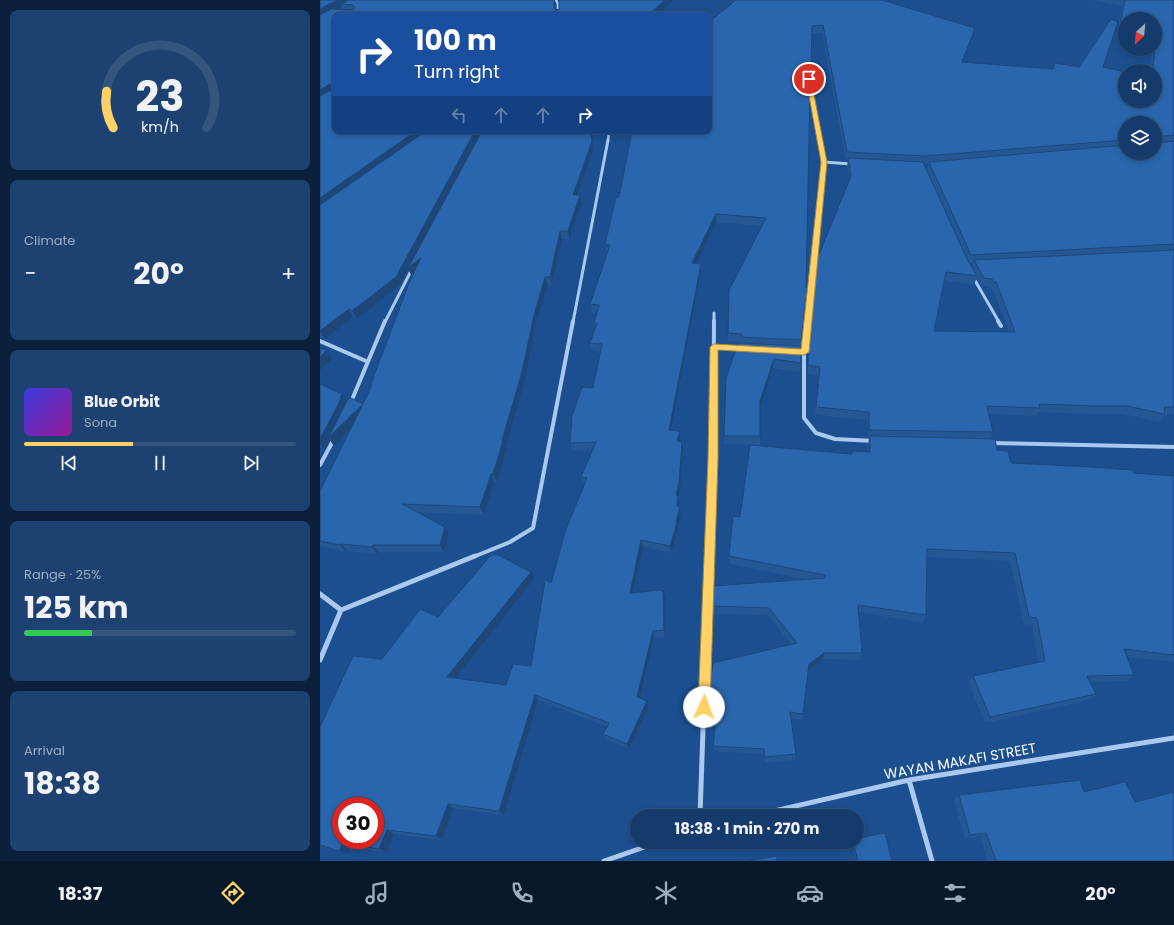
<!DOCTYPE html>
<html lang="en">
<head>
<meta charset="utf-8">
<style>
  body { margin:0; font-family:Poppins,sans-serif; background:#1d4271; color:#f1f3f6; height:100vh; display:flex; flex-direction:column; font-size:15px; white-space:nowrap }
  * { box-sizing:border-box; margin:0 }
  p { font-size:13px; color:#9dadc1 }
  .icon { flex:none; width:22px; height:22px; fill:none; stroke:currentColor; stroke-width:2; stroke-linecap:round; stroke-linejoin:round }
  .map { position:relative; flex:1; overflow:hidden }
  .side { display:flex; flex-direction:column; gap:10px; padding:10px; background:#0b203b; width:320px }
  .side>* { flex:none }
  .hud { position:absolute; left:12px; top:12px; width:380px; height:122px; border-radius:8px; box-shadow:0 2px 6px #0003,0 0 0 1px #33557e; background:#1a4fa0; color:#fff; overflow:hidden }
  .needle { width:26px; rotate:206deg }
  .fabs { position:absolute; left:798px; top:12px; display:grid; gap:8px }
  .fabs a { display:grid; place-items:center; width:44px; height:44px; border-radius:50%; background:#143b6b; box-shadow:0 2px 6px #0003,0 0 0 1px #33557e; font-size:20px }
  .speed { position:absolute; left:12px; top:797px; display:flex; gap:8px; font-size:20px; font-weight:700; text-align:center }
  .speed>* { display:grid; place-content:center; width:52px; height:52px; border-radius:50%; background:#143b6b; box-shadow:0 2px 6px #0003,0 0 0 1px #33557e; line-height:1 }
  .speed .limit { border:6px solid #d22; background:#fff; color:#111 }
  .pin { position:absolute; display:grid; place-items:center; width:34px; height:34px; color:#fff; margin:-17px; border:2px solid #fff; border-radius:50%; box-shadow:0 1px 4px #0007 }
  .me { position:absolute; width:44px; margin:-22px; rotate:2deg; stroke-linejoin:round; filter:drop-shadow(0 0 3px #0008) }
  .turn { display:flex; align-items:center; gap:14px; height:84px; padding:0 16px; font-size:18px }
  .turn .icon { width:52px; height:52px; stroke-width:2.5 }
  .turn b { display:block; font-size:28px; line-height:34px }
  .lanes { display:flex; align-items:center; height:38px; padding:0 16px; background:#0003; justify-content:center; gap:20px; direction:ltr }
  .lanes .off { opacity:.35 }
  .big { font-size:30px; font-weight:700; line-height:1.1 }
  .side .card { flex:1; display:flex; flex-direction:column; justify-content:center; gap:6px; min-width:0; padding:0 14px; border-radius:8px; background:#1d4271 }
  .side .dial { align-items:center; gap:0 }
  .dial svg { height:104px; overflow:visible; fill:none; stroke:#33557e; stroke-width:7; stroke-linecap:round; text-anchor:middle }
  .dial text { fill:#f1f3f6; stroke:none }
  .song { display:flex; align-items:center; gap:12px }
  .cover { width:48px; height:48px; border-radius:6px; background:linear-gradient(135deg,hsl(240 70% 55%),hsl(300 70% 35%)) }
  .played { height:4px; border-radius:2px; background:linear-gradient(90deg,#ffd166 40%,#33557e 40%) }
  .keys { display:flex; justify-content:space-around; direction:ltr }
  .heat { display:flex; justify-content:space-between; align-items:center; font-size:22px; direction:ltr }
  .charge { height:6px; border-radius:3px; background:linear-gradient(90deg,#34c759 25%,#33557e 0) }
  .trip { position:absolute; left:310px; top:809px; width:234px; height:40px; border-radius:20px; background:#143b6b; box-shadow:0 2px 6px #0003,0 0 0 1px #33557e; font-weight:700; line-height:40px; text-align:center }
  .tabs { display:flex; height:64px; justify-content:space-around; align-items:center; background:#08182b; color:#9dadc1 }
  .tabs .icon { width:28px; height:28px }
  .tabs .selected { color:#ffd166 }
  .tabs b { font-size:18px; color:#f1f3f6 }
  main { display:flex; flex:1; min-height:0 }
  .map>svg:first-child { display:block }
</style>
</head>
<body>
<main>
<section class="side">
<div class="card dial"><svg viewBox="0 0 100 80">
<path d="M14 69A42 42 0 1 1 86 69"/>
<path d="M14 69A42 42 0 0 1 9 41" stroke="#ffd166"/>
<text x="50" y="56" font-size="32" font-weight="700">23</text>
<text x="50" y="72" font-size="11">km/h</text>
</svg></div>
<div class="card"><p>Climate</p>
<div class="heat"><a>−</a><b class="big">20°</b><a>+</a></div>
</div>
<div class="card">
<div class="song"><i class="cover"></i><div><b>Blue Orbit</b><p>Sona</p></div></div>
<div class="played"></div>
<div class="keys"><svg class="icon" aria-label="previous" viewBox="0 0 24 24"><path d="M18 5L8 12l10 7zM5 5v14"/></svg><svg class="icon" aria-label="pause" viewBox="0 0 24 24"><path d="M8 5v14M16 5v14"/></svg><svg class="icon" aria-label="next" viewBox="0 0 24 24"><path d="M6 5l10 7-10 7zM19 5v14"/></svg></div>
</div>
<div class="card"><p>Range · 25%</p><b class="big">125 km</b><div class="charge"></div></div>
<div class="card"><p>Arrival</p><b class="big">18:38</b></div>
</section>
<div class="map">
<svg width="854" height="861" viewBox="0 0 854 861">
  <rect width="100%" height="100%" fill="#1b4f8f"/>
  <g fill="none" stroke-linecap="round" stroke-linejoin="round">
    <!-- street-far3 -->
    <path stroke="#a9c9ee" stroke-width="2.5" d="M 236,0 L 238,4 L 238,15
      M 489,79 L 500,141
      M 288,141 L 289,131"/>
    <!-- street-far2 -->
    <path stroke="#a9c9ee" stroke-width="3" d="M 504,162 L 531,164
      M 653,277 L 679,322
      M 65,322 L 92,269
      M 253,322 L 288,140
      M 394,322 L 394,313
      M 487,322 L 504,162 L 500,140"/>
    <!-- street-far1 -->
    <path stroke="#a9c9ee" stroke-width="4" d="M 487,321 L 484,352 L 484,418 L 496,433 L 515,439 L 554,441
      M 678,321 L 681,326
      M 0,341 L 46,361
      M 394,347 L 420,348
      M 31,402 L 65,321
      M 670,443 L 854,447
      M 0,465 L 14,439
      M 153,557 L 190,542 L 213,528 L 253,321
      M 389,557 L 393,459 L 394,321"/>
    <!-- street -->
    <path stroke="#a9c9ee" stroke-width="5" d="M 0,594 L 21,610
      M 0,660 L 21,610 L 155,556
      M 589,780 L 612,861
      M 380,816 L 389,556
      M 432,816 L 589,780 L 854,738
      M 284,861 L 339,842"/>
  </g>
  <!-- wall -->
  <path fill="#245895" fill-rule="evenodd" d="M 0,0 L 234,0 L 235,9 L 236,10 L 239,9 L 239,0 L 354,0 L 337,15 L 15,131 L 273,131 L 273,149 L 258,195 L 262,203 L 249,239 L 242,239 L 232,285 L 228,285 L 216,323 L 205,380 L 186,447 L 187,449 L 177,482 L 174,482 L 164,515 L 96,512 L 125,527 L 129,534 L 124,552 L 59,552 L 57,554 L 27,551 L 26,552 L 0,546 L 0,491 L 30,430 L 14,446 L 10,440 L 4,449 L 0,447 L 0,384 L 22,394 L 27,401 L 43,404 L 52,386 L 51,384 L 93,275 L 92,276 L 88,269 L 80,285 L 37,319 L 33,317 L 5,339 L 0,338 ZM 22,7 L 23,10 L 16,10 ZM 160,134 L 143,166 L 157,139 Z
    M 416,0 L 653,35 L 643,62 L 733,69 L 759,67 L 783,67 L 835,101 L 835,71 L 830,71 L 832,49 L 835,49 L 835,19 L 805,19 L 805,33 L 797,32 L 802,6 L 771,0 L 854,0 L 854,414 L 845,415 L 840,422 L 802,414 L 771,414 L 718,412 L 716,416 L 669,414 L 673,432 L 670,439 L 677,450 L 691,463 L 854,476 L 854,662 L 807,657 L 814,675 L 807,681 L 770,682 L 776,694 L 769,700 L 665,723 L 649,683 L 653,676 L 718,663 L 712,625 L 704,624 L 690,561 L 607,557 L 606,615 L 603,623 L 539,612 L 542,653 L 540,660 L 503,659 L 488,670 L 482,720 L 471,718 L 476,754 L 475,760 L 445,763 L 444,754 L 394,751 L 393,746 L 396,715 L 388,714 L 387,708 L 472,645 L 448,615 L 393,614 L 392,606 L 489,580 L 410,564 L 409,556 L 420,517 L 532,454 L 532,451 L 548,452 L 548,445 L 549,438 L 548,437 L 547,420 L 495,415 L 500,376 L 488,374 L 488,352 L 496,262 L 530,180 L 527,166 L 528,160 L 526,160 L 502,33 L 491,33 L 490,77 L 488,77 L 486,288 L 487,290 L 481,346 L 481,363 L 480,372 L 453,368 L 440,409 L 440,445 L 404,444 L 404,436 L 421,343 L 421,342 L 408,341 L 408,333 L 442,226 L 396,222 L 377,264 L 381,272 L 352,430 L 360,439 L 360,442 L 362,442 L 363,450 L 360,491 L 358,497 L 358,507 L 361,515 L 358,527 L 358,530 L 351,553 L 323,547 L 314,592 L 343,590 L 345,597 L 345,637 L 334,638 L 320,698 L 329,707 L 309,749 L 286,739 L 283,734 L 287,727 L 218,700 L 184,815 L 133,808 L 122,840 L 74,834 L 67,852 L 31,847 L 27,854 L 0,847 L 0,727 L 62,659 L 118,617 L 211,572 L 214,579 L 136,678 L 186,685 L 211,666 L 231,583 L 265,484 L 264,484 L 261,477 L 273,450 L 252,451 L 250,443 L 273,388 L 280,352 L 272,351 L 270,343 L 275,328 L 274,323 L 277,313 L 272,313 L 270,304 L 288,254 L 287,254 L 285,245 L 299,197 ZM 805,123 L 835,153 L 805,153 ZM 604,164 L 609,164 L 607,170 L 649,263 ZM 649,263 L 654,263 L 652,268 ZM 657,277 L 662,286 L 669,287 L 670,290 L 673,290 L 689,332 L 614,331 L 624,280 L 654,285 Z
    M 764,792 L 815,802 L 854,861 L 668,861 L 660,837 L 645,839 L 634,800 L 639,795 Z
    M 532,842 L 537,842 L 572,861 L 536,861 Z"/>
  <!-- shaded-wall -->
  <path fill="#1d4779" d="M 18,0 L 34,0 L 21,4 L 22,7 L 0,18 L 0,9 Z
    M 234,0 L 235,5 L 235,15 L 234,8 Z
    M 345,0 L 354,0 L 337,15 L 328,15 Z
    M 655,28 L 653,35 L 640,69 L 642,62 Z
    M 10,84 L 14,91 L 0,100 L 0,90 Z
    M 96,131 L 110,131 L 0,209 L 0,198 Z
    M 155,131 L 162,131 L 90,266 L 101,258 L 104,266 L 92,276 L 88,269 L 80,285 L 37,319 L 32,311 Z
    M 271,131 L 273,131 L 273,149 L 255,203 L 253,195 Z
    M 260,195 L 262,203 L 249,239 L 248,231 Z
    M 396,214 L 396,222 L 373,272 L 372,263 Z
    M 240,231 L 242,239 L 232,285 L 230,277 Z
    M 381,264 L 381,272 L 350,437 L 349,430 Z
    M 225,277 L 228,285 L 216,323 L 205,380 L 186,447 L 187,449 L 177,482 L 173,474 L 214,315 Z
    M 29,309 L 33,317 L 5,339 L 0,331 Z
    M 7,350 L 12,359 L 0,370 L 0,357 Z
    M 454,359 L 453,368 L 440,409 L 440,401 Z
    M 22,394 L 28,402 L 43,404 L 48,412 L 14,446 L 10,440 L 4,449 L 0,444 L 0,439 Z
    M 360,431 L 360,439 L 358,449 L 357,441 Z
    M 362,442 L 363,450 L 360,491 L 358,497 L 359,503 L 358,514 L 356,495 Z
    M 171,474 L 174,482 L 164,515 L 160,507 Z
    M 360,507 L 361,515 L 358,527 L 358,530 L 351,553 L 350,546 L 356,522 Z
    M 125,527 L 129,534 L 124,552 L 120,545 Z
    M 321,540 L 323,547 L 312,599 L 310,593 Z
    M 21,544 L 27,551 L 26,552 L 20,545 Z
    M 53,545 L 59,552 L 57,554 L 52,547 Z
    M 211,572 L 214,579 L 132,683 L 127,677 Z
    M 343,590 L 345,597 L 345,637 L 344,630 Z
    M 333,631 L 334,638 L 319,702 L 317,697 Z
    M 504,653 L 503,659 L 488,670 L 489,664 Z
    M 215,695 L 218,700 L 184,815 L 179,811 Z
    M 327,701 L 329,707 L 309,749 L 307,744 Z
    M 128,804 L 133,808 L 122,840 L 116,836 Z
    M 67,830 L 74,834 L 67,852 L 59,849 Z
    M 23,843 L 31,847 L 27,854 L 19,851 Z"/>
  <!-- building -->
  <path fill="#2a66ad" stroke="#1d4779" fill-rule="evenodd" d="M 0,0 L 18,0 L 0,9 Z
    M 29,0 L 234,0 L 234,8 L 236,10 L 239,9 L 239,0 L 345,0 L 328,15 L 15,15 L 15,131 L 96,131 L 0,198 L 0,96 L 13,89 L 14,85 L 10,84 L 0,90 L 0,15 L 11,9 L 33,10 L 35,8 L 33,5 L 21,4 Z
    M 416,0 L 562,0 L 655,28 L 642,62 L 733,69 L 735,63 L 759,67 L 791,19 L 798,22 L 783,67 L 805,72 L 805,101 L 835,101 L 835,71 L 833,71 L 836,31 L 835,30 L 835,19 L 805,19 L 805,25 L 800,25 L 805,0 L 854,0 L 854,135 L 837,137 L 836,141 L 839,143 L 854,141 L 854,244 L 651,255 L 609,162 L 805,145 L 805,153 L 835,153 L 835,123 L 805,123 L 805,140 L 605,156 L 527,152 L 503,25 L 492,26 L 491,69 L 488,69 L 487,71 L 490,90 L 486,288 L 488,282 L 481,340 L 421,337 L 422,334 L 408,333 L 409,290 L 446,218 L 396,214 L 372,263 L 381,264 L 349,430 L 360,431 L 357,441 L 362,442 L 359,483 L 356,495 L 358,495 L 357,506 L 360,507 L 356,522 L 357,523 L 350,546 L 321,540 L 310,593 L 343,590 L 344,630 L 333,631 L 317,697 L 327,701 L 307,744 L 283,734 L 289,723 L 215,695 L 179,811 L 128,804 L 116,836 L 67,830 L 59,849 L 23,843 L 19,851 L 0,845 L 0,727 L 33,656 L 62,659 L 100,609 L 118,617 L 171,555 L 178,555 L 211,572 L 127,677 L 186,685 L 193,664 L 211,666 L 225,580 L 231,583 L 246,529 L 267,478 L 261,477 L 276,442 L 250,443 L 252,416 L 262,387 L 273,388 L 282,344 L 270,343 L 277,323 L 274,323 L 279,305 L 270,304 L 290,245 L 285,245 L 296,197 L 299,197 L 312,131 L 389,131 L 389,22 ZM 21,806 L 55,806 L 55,840 L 21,840 Z
    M 106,131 L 155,131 L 76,277 L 32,311 L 29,309 L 0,331 L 0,205 Z
    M 162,131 L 271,131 L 272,141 L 253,195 L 260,195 L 248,231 L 240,231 L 230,277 L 225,277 L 214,315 L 202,372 L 182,441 L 183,441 L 173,474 L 171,474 L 160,507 L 82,504 L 125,527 L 120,545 L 53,545 L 52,547 L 21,544 L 20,545 L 0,541 L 0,491 L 43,404 L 8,438 L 29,397 L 43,404 L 52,385 L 51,384 L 89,283 L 101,258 L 88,268 Z
    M 528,158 L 603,162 L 647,259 L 657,276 L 626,272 L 614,331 L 695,332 L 676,282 L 673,282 L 672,279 L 664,278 L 654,260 L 854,250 L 854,407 L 844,407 L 845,414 L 807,406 L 775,406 L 719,404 L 720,408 L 667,406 L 673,432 L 549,430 L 549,412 L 496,407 L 500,367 L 488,365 L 488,344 L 496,262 L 531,176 Z
    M 418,343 L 481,346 L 481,363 L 454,359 L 440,401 L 440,436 L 404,436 L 406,378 Z
    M 0,348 L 7,350 L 0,357 Z
    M 0,384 L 22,394 L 18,405 L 0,439 Z
    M 550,436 L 675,439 L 677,450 L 688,451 L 691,463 L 771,467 L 813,470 L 814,473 L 854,476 L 854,655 L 804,649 L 814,675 L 767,676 L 776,694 L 670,717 L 653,676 L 725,661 L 717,618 L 709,617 L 695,553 L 607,549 L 606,615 L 538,605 L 542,653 L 504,653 L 489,664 L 483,714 L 470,712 L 476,754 L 445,757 L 444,749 L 393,746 L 397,709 L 387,708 L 393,663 L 477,643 L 449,608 L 392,606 L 393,586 L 505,578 L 505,575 L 409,556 L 413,516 L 420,517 L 430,445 L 532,454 L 532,451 L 550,452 Z
    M 760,780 L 764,792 L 805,782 L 815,802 L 854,792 L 854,861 L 676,861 L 666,833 L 650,835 L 639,795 Z
    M 565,833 L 572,861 L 538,861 L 533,842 L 537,842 L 537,838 Z
    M 457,856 L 457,861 L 427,861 Z"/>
  <!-- route -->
  <path fill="#ffd166" stroke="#a68842" d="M 489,78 L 491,79 L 507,162 L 489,352 L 484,355 L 398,350 L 398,459 L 390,707 L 388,712 L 384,713 L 379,712 L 378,707 L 388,459 L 390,347 L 394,344 L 481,349 L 501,162 L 486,79 Z"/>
  <g text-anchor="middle" stroke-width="4" stroke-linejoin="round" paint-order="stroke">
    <!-- near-street labels -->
    <g font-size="14" fill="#fff" stroke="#1b4f8f">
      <text transform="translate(640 761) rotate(-10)" y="5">WAYAN MAKAFI STREET</text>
    </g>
  </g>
</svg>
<div class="fabs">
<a><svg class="needle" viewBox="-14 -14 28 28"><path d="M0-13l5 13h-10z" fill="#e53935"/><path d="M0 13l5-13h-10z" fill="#9dadc1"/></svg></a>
<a><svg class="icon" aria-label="sound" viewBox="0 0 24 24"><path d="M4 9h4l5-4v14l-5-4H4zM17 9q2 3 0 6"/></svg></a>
<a><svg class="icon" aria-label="layers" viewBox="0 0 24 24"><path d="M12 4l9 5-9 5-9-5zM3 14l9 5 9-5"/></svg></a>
</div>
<div class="speed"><div class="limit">30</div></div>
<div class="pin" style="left:489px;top:79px;background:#d93025"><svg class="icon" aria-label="arrive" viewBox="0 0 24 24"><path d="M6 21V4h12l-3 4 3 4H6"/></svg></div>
<svg class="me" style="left:384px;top:707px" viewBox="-20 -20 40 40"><circle r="19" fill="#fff"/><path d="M0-13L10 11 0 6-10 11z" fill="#ffd166"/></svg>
<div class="trip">18:38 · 1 min · 270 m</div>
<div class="hud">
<div class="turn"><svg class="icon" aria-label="right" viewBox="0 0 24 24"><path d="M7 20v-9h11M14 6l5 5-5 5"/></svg><div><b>100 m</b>Turn right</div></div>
<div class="lanes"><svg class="icon off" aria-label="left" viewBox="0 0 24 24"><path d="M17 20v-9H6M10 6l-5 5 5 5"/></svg><svg class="icon off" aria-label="ahead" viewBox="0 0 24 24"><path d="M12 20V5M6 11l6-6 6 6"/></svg><svg class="icon off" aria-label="ahead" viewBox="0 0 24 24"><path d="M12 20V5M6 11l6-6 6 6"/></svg><svg class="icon" aria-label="right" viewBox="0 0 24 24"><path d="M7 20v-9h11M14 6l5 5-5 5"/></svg></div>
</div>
</div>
</main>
<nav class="tabs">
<b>18:37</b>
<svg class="icon selected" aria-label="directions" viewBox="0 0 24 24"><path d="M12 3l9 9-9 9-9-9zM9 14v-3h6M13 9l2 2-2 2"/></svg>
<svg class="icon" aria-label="music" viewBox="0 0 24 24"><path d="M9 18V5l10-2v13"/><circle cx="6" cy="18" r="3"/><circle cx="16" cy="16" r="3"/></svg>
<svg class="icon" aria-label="phone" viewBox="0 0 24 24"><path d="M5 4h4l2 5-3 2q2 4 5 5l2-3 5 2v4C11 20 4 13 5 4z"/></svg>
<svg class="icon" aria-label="climate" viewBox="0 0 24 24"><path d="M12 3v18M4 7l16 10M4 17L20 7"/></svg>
<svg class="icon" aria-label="car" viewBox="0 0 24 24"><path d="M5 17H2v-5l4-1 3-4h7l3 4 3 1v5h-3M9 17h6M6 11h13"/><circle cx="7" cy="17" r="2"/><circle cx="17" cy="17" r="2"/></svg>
<svg class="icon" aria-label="filters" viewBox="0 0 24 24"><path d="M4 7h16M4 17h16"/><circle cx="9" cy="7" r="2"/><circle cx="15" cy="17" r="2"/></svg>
<b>20°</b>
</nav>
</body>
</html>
